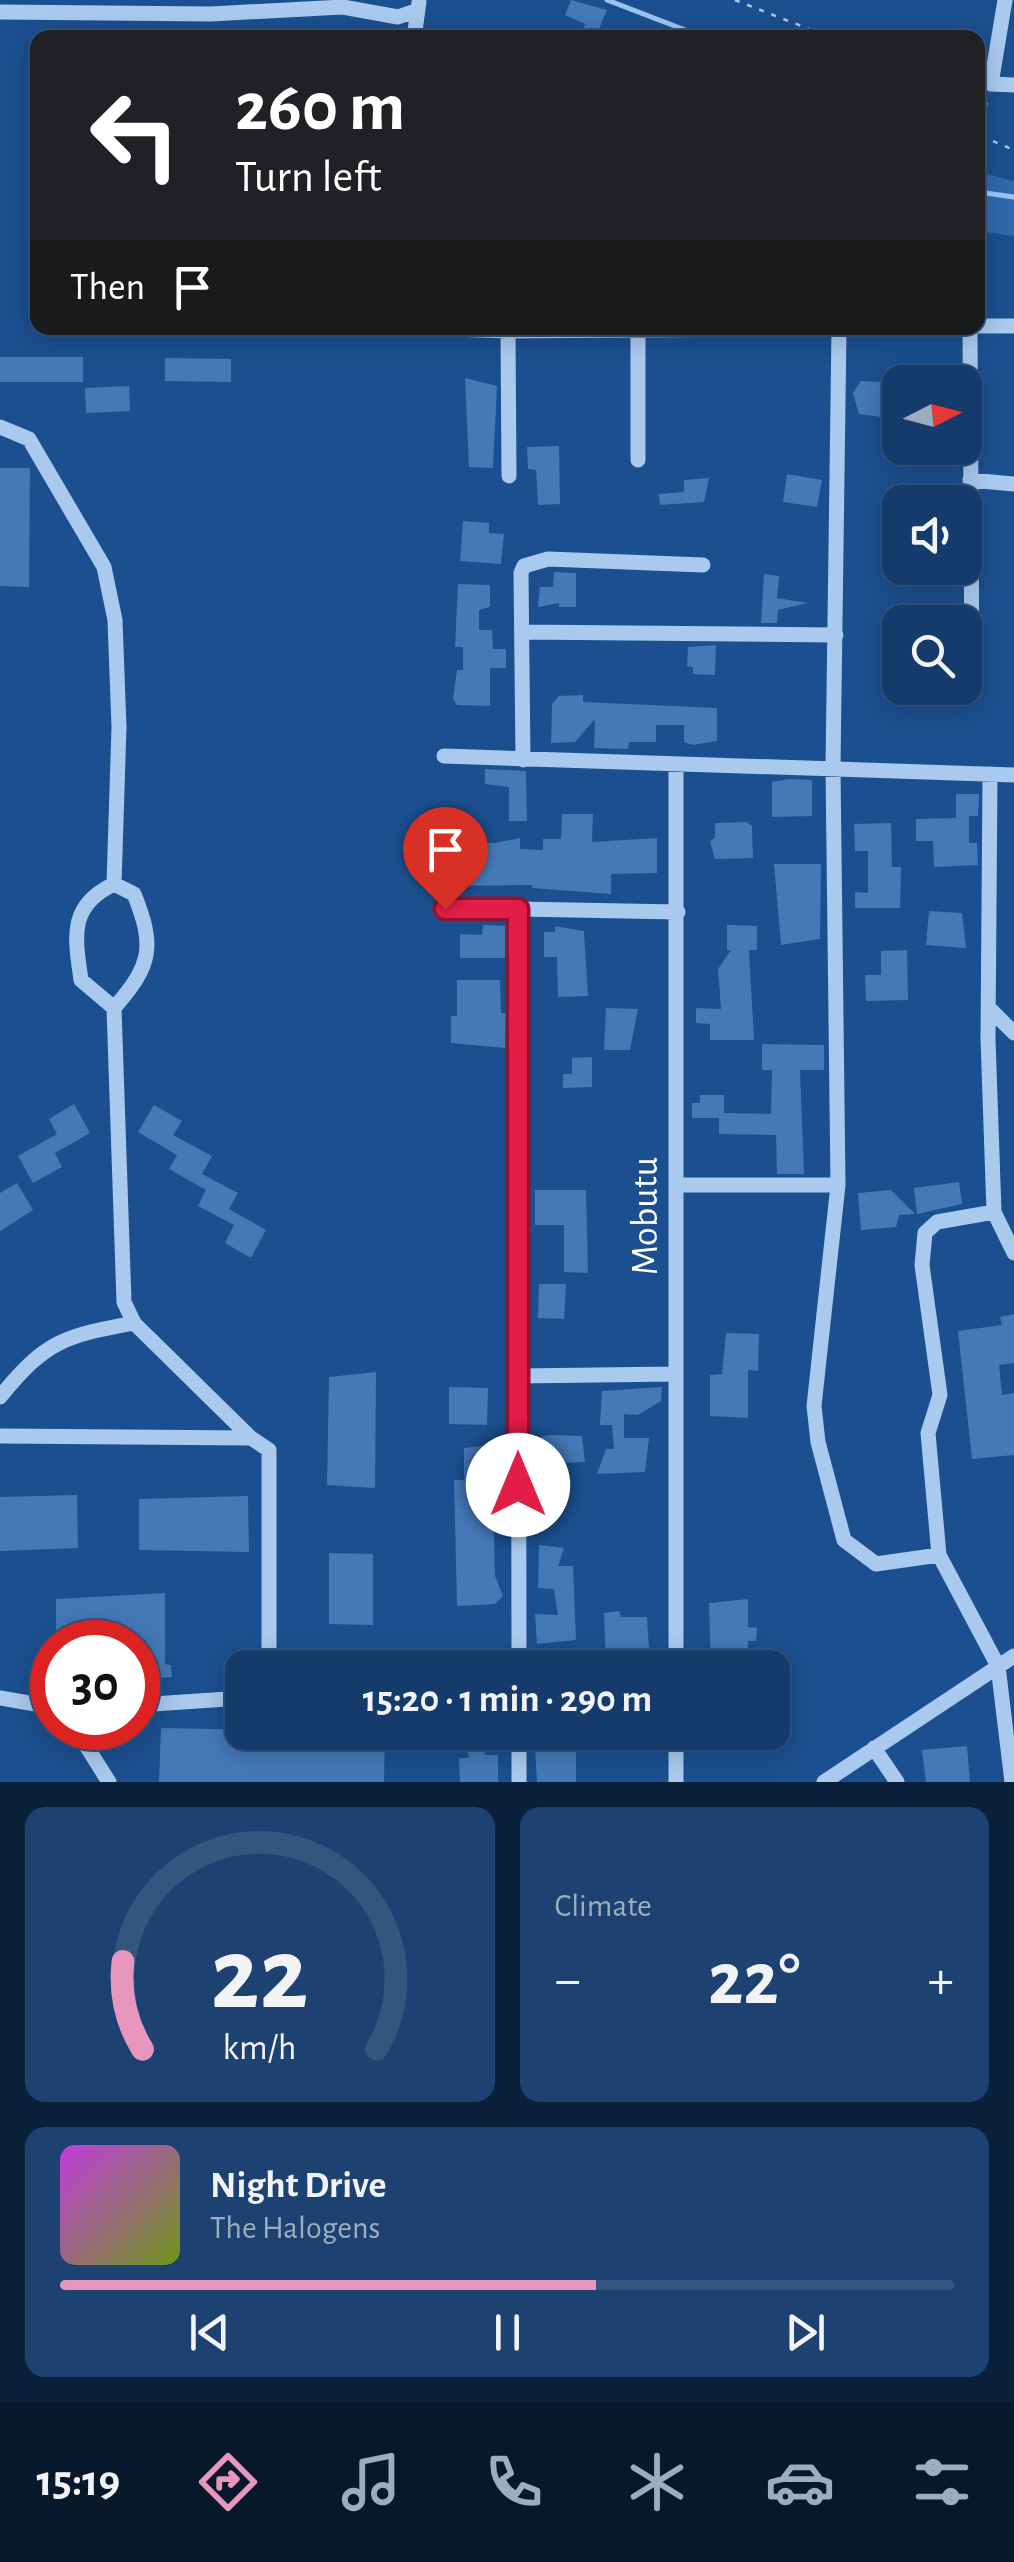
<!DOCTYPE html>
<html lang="en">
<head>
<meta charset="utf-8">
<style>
  body { margin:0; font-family:"Alegreya Sans",sans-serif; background:#1d4271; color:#f1f3f6; height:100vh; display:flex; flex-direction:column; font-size:38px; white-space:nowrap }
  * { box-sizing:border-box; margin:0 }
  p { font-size:32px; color:#9dadc1 }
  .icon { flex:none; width:55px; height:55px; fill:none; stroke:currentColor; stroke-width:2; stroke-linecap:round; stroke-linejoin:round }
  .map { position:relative; height:1782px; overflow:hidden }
  .drawer { display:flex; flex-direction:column; gap:25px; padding:25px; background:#0b203b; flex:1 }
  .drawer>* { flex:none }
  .guide { position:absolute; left:30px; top:30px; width:955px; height:305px; border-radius:20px; box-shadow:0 5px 25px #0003,0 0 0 2px #33557e; background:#202124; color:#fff; overflow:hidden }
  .needle { width:65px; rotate:84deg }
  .buttons { position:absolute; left:882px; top:365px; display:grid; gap:20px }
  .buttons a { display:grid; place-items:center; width:100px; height:100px; border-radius:20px; background:#143b6b; box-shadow:0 5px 25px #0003,0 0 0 2px #33557e; font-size:50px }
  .speed { position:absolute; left:30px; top:1620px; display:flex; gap:20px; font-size:50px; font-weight:700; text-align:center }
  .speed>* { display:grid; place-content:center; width:130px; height:130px; border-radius:50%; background:#143b6b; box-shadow:0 5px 25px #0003,0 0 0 2px #33557e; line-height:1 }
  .speed .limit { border:15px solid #d22; background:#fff; color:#111 }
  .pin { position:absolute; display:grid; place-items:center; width:85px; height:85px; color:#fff; margin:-102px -42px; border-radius:50% 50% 50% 0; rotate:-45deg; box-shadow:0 0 10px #0007 }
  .pin .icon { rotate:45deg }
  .me { position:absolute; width:110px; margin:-55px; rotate:0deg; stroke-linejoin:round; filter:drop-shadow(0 0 8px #0008) }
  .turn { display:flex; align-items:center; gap:35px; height:210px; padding:0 40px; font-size:45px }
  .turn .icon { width:130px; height:130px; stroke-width:2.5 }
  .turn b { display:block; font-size:70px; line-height:85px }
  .then { display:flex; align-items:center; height:95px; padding:0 40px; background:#0003; gap:20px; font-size:38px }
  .big { font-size:75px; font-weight:700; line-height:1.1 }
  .drawer .tile { flex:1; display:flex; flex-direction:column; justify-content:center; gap:15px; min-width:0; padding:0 35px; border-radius:20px; background:#1d4271 }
  .drawer .dial { align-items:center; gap:0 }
  .dial svg { height:260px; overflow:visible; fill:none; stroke:#33557e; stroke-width:7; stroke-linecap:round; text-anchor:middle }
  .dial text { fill:#f1f3f6; stroke:none }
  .song { display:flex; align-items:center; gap:30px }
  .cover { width:120px; height:120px; border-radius:15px; background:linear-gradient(135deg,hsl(290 70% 55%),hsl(80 70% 35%)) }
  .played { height:10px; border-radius:5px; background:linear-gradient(90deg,#e797bd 60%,#33557e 60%) }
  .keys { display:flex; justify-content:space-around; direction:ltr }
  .heat { display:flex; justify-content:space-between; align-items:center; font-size:55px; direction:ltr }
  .drawer .tiles { flex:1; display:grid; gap:25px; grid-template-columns:1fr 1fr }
  .tile:last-child { grid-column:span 2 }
  .trip { position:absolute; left:225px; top:1650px; width:565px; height:100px; border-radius:20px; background:#143b6b; box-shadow:0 5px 25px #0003,0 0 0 2px #33557e; font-weight:700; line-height:100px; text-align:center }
  .tabs { display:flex; height:160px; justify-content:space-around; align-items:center; background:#08182b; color:#9dadc1 }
  .tabs .icon { width:70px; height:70px }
  .tabs .selected { color:#e797bd }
  .tabs b { font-size:45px; color:#f1f3f6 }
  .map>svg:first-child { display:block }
</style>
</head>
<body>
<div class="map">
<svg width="1014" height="1782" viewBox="0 0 1014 1782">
  <rect width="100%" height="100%" fill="#1b4f8f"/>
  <!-- green -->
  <path fill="#2e69ad" d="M 978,172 L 1014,181 L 1014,236 L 978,231 Z"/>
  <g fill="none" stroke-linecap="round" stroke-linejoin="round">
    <!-- stream -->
    <path stroke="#9cc4f0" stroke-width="5" d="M 607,0 L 706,38
      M 978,192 L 1014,197"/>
  </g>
  <!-- building -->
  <path fill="#4478b7" d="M 571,0 L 607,10 L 595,38 L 582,33 L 585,24 L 565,15 Z
    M 0,357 L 83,357 L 83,382 L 0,382 Z
    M 165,358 L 231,359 L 231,382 L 165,381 Z
    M 465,378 L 497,386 L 493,468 L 469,467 Z
    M 861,381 L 898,383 L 897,419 L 859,414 L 853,393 Z
    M 129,386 L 130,411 L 86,413 L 85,388 Z
    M 559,446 L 560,504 L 538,505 L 536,470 L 528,469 L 527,447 Z
    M 0,468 L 30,468 L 29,587 L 0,586 Z
    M 787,474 L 822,480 L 817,507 L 783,502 Z
    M 709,478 L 704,502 L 660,505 L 659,494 L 684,492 L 684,480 Z
    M 463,521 L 489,523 L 489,533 L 504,534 L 501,564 L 460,561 Z
    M 554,572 L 576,573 L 576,607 L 559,607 L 559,603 L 538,607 L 540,587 L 553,587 Z
    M 764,574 L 779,576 L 777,598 L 807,603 L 778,610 L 777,623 L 761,623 Z
    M 458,584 L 490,585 L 490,607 L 479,610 L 479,630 L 492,630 L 493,649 L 506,649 L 506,668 L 490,668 L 490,706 L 457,705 L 453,699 L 457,670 L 463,670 L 463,647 L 455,647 Z
    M 716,645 L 715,675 L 693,674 L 693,667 L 687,666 L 688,647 Z
    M 583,695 L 583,702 L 717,708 L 717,741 L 693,745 L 684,742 L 684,725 L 656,725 L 656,742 L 629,742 L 628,749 L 594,748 L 595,719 L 575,742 L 551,743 L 552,704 L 559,696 Z
    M 485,769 L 526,771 L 527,821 L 509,821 L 509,787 L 485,784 Z
    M 788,779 L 812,780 L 812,816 L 772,817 L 772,782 Z
    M 956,794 L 979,794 L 978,816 L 969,816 L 969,843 L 977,843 L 978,865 L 934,867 L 933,841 L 916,841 L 916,819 L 956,818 Z
    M 562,814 L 593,814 L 592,842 L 657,838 L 657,873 L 611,874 L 611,894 L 532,888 L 532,885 L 451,886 L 451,880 L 445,880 L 446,841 L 495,843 L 520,838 L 520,849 L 543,850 L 543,839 L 561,839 Z
    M 747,822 L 752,826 L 753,858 L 715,859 L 710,842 L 715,837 L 715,823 Z
    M 891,823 L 892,867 L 901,867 L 900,908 L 855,908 L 855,892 L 868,893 L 868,851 L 855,851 L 854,824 Z
    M 774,864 L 821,864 L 820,939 L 781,945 Z
    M 929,911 L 962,913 L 966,948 L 926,945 Z
    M 483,925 L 505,926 L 505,958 L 460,958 L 460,934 L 482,935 Z
    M 727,925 L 757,926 L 757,950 L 749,950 L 754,1040 L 710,1040 L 710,1024 L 696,1023 L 696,1008 L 721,1009 L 718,969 L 731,950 L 727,950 Z
    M 555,926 L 584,931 L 588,996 L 558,997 L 557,957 L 544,957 L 544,932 L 555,932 Z
    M 907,950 L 908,1000 L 866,1001 L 865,975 L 881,975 L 881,951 Z
    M 457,980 L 500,980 L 501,1013 L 506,1013 L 505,1048 L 451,1043 L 451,1016 L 457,1016 Z
    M 606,1008 L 638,1009 L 630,1050 L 604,1050 Z
    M 762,1044 L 824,1045 L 824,1070 L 800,1070 L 804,1174 L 777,1174 L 776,1135 L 719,1134 L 719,1118 L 692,1118 L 692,1103 L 700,1103 L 700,1095 L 724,1095 L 724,1113 L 771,1114 L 772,1070 L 762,1070 Z
    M 592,1057 L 592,1087 L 563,1088 L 563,1074 L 572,1074 L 572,1058 Z
    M 74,1104 L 90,1133 L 55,1153 L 62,1167 L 33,1183 L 18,1156 L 57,1134 L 49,1119 Z
    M 154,1105 L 182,1121 L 173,1135 L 212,1156 L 202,1174 L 238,1193 L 229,1209 L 266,1230 L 251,1258 L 225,1243 L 234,1225 L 198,1206 L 206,1190 L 169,1169 L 177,1155 L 138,1132 Z
    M 959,1182 L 962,1204 L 917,1214 L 914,1188 Z
    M 17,1183 L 33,1210 L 0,1231 L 0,1193 Z
    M 535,1190 L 586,1190 L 588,1273 L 564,1272 L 564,1225 L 535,1225 Z
    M 891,1190 L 915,1214 L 899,1215 L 896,1227 L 861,1230 L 858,1193 Z
    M 539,1284 L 566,1284 L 564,1319 L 538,1318 Z
    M 1014,1314 L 1014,1363 L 999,1365 L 1002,1395 L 1014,1393 L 1014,1455 L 972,1459 L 958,1331 L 1002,1325 L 1000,1317 Z
    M 726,1333 L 759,1334 L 758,1371 L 748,1370 L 748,1418 L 710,1416 L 710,1375 L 722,1374 Z
    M 376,1372 L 375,1488 L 327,1485 L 329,1377 Z
    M 449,1387 L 488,1388 L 487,1425 L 449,1424 Z
    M 662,1387 L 661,1401 L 638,1415 L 624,1414 L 624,1438 L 649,1438 L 645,1472 L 597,1474 L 606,1449 L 614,1449 L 612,1425 L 600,1425 L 602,1391 Z
    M 550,1435 L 582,1436 L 585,1462 L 532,1464 L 530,1439 Z
    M 498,1444 L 506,1451 L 507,1469 L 482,1470 L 482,1498 L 493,1498 L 495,1576 L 503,1596 L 495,1604 L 457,1606 L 454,1480 L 464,1480 L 464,1448 Z
    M 77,1495 L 78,1548 L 0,1551 L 0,1497 Z
    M 248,1496 L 249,1552 L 139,1550 L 139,1499 Z
    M 539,1545 L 564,1548 L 558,1566 L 573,1566 L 576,1640 L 537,1644 L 535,1614 L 558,1615 L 554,1589 L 538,1588 Z
    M 329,1553 L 373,1554 L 373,1625 L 329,1624 Z
    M 165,1593 L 165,1664 L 171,1665 L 172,1677 L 149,1679 L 150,1647 L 138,1648 L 138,1642 L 56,1642 L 56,1599 Z
    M 748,1599 L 748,1627 L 757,1628 L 756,1641 L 748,1641 L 747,1668 L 711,1668 L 709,1603 Z
    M 619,1611 L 621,1617 L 647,1617 L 650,1666 L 606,1668 L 604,1613 Z
    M 161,1728 L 385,1732 L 384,1782 L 159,1782 Z
    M 967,1746 L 970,1782 L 926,1782 L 922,1750 Z
    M 485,1747 L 485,1755 L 498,1755 L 498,1782 L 460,1782 L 459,1758 L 469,1758 L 467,1748 Z
    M 535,1748 L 576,1749 L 576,1782 L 537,1782 Z"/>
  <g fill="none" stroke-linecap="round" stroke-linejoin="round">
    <!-- path -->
    <path stroke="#a9c9ee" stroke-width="2.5" stroke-dasharray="5 8" stroke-linecap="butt" d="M 735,0 L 832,38
      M 981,136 L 1014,150
      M 978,146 L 987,101"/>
    <!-- minor -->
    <path stroke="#a9c9ee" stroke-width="15" d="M 1005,0 L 991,84 L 1014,85
      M 0,12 L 211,14 L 343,7 L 398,17 L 418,10
      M 414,38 L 419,2
      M 978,326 L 1014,326
      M 422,328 L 508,331 L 910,328
      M 970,328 L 972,693
      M 839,329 L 833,767 L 838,1185 L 814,1406 L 818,1442 L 844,1540 L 876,1564 L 939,1555
      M 508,331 L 509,476
      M 0,427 L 29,439 L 104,567 L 115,620 L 119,727 L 114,884
      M 638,460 L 638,328
      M 970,480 L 1014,484
      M 522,632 L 836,635
      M 444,756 L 1014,775
      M 523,760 L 521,573 L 524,566 L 548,559 L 703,565
      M 990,774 L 988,1039 L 994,1212
      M 114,884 L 134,894 C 155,946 152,965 114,1008 L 124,1302 L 134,1323 L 251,1438 L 269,1450 L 269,1668
      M 445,909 L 518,909
      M 114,1008 L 81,980 C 75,937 68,906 114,884
      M 990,1009 L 1014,1033
      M 676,1185 L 838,1185
      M 518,1376 L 675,1374
      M 0,1397 C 46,1340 65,1336 134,1323
      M 0,1436 L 251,1438
      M 519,1668 L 518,909 L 678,912
      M 676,1668 L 676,765
      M 0,1698 L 52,1707
      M 138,1705 L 242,1698
      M 75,1728 L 109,1782
      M 519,1732 L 519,1782
      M 676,1732 L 676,1782
      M 874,1748 L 897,1782
      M 824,1782 L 1014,1656
      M 1012,1782 L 998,1666 L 939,1555 L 928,1433 L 940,1395 L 922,1265 L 925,1233 L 937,1222 L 994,1212 L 1014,1253"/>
  </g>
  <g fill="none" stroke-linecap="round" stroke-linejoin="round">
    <!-- route casing -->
    <g stroke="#92132f" stroke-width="25">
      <path id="route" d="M 445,909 L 518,909 L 518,1485"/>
    </g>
    <!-- route -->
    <use href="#route" stroke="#e11d48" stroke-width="18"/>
  </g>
  <g text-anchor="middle" stroke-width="10" stroke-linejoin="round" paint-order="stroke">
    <!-- street labels -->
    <g font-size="38" fill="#fff" stroke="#1b4f8f">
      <text transform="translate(644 1216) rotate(-90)" y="13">Mobutu</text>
    </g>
  </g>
</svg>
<div class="buttons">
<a><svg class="needle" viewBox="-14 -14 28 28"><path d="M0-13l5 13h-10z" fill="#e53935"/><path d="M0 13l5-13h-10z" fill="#9dadc1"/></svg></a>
<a><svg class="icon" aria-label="sound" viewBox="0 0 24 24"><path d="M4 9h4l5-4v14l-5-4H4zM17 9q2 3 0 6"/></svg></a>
<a><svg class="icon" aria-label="search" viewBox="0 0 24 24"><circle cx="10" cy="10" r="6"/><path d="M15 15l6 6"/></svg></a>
</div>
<div class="speed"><div class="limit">30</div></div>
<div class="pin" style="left:445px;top:909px;background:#d93025"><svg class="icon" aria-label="arrive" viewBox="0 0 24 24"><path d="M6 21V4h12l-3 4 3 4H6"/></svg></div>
<svg class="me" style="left:518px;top:1485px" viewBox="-20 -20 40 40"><circle r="19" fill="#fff"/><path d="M0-13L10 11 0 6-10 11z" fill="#e11d48"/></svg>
<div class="trip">15:20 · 1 min · 290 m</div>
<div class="guide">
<div class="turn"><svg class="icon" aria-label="left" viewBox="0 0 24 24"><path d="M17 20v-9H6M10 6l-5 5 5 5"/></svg><div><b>260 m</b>Turn left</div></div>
<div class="then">Then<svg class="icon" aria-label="arrive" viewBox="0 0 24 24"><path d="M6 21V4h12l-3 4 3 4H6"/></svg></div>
</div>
</div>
<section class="drawer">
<div class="tiles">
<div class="tile dial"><svg viewBox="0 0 100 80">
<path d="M14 69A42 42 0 1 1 86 69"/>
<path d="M14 69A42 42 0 0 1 8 42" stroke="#e797bd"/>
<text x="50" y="56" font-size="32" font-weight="700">22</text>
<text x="50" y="72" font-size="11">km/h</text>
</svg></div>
<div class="tile"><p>Climate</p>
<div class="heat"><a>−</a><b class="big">22°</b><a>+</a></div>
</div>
<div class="tile">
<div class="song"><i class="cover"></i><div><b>Night Drive</b><p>The Halogens</p></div></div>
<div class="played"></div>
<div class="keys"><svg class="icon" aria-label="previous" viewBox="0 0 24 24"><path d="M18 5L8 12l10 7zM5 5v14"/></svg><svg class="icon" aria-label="pause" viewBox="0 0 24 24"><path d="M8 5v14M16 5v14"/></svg><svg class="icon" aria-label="next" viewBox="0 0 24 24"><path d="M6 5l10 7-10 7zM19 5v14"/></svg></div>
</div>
</div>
</section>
<nav class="tabs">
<b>15:19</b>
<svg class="icon selected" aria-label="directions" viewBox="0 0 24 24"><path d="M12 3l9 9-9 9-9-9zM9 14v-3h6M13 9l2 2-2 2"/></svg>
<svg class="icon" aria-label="music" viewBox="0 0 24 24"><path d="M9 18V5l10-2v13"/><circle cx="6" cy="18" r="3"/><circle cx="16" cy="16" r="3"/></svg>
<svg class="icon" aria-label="phone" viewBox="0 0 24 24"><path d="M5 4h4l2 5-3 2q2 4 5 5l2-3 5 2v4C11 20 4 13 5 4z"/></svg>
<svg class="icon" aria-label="climate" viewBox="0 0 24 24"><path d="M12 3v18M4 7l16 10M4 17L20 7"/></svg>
<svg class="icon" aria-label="car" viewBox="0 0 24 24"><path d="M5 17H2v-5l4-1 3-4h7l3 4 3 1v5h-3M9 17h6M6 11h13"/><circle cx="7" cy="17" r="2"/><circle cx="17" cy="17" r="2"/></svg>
<svg class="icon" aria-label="filters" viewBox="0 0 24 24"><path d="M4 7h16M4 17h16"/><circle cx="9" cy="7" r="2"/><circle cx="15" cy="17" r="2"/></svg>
</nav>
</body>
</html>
